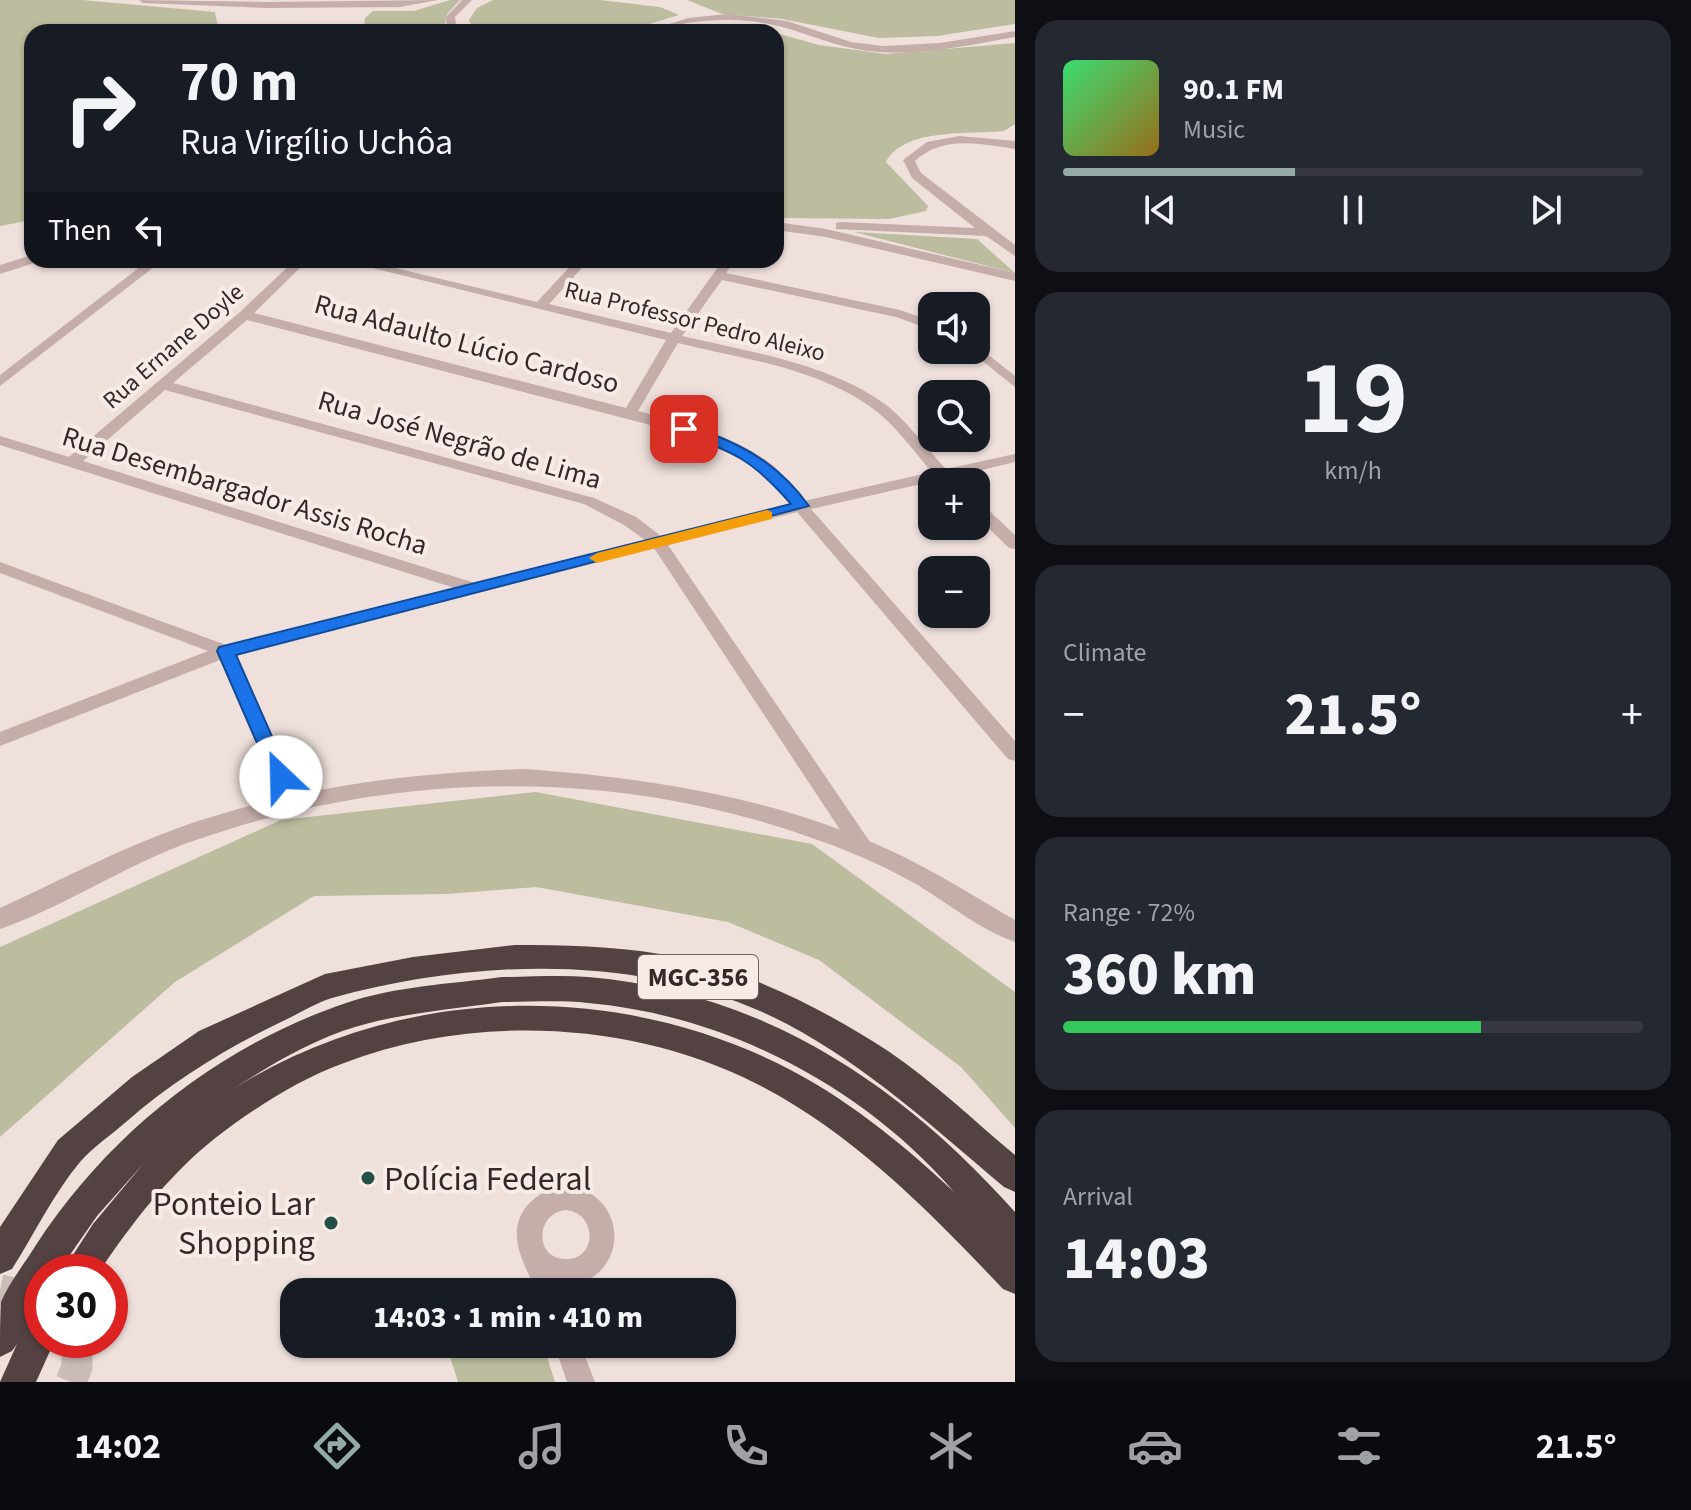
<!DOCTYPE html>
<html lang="en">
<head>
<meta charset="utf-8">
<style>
  body { margin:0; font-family:"Source Sans 3",sans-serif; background:#242831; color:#f1f3f6; height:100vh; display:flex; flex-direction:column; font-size:30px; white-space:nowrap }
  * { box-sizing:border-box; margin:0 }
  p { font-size:26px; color:#9ea1a6 }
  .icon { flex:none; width:44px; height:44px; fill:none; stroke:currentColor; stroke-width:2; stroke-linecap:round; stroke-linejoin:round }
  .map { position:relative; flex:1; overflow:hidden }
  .side { display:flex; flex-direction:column; gap:20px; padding:20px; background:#0d0f14; width:676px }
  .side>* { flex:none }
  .guide { position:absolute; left:24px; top:24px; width:760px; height:244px; border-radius:24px; box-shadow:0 2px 6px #0004; background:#171b24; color:#f1f3f6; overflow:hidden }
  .tools { position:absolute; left:918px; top:292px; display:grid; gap:16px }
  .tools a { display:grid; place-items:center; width:72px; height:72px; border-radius:16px; background:#171b24; box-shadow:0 2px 6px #0004; font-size:40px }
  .speed { position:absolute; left:24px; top:1254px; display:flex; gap:16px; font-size:40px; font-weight:700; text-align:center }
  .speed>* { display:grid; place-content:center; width:104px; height:104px; border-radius:50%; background:#171b24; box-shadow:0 2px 6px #0004; line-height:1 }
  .speed .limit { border:12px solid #d22; background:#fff; color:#111 }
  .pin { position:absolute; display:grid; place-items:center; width:68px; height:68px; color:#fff; margin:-34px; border-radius:16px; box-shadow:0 4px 12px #0006 }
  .me { position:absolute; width:88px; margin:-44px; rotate:336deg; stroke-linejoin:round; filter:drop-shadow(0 0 6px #0008) }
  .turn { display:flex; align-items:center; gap:28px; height:168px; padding:0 24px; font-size:36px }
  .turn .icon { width:104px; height:104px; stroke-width:2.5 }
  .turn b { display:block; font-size:56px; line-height:68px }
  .then { display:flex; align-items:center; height:76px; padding:0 24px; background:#0003; gap:16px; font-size:30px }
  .big { font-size:60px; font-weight:800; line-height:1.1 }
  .side .card { flex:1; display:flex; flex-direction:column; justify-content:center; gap:12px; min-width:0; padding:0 28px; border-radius:24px; background:#242831 }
  .side .dial { align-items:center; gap:0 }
  .dial b { font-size:104px; line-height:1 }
  .song { display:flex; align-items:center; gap:24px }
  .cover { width:96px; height:96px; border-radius:12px; background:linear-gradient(135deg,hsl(140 70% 55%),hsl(40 70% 35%)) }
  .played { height:8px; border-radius:4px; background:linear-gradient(90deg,#94aaa6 40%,#363941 40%) }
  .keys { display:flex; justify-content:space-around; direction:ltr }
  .heat { display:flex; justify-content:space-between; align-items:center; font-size:44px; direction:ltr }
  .charge { height:12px; border-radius:6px; background:linear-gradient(90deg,#34c759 72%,#363941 0) }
  .trip { position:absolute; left:280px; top:1278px; width:456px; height:80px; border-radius:24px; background:#171b24; box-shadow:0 2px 6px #0004; font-weight:800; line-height:80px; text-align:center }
  .tabs { display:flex; height:128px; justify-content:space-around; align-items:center; background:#090b0e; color:#9ea1a6 }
  .tabs .icon { width:56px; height:56px }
  .tabs .active { color:#94aaa6 }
  .tabs b { font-size:36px; color:#f1f3f6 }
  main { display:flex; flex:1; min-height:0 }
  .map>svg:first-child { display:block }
</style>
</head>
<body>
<main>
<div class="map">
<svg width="1015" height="1382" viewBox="0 0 1015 1382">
  <rect width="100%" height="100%" fill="#efe0dc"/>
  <!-- green -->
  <path fill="#bcbc9e" d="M 0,0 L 82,0 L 215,12 L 219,32 L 32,32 L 32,220 L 0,226 Z
    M 450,0 L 460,0 L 447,14 L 443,32 L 364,32 L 365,18 L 373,11 L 414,11 Z
    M 493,0 L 600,0 L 660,7 L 679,15 L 623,32 L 475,32 L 469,20 L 477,8 Z
    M 687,0 L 1015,0 L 1015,24 L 937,36 L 879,38 L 782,19 L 722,14 Z
    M 776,33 L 819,45 L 886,54 L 1015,43 L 1015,124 L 1004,131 C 968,135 905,127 886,162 L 928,206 L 926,211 L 889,219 L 776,218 Z
    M 854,232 L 977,239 L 1015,273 Z
    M 536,792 L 812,844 L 1015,992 L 1015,1128 L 961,1067 L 819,960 L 728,922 L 536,887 L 447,894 L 314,896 L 175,982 L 0,1137 L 0,947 L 281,820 Z
    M 446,1344 L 543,1344 L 555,1382 L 458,1382 Z"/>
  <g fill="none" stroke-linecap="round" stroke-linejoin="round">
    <!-- motorway-tunnel -->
    <path stroke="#cabbb8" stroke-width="31" stroke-dasharray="31 16" stroke-linecap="butt" d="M 0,1290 L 42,1299
      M 71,1382 L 77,1367 L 77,1340"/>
    <!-- minor -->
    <path fill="#c5adaa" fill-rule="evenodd" d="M 139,0 L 267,2 L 438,0 L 400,7 L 267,8 L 143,3 Z
      M 462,0 L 472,0 L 455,17 L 457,32 L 447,32 L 446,17 Z
      M 727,14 L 787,21 L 851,42 L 883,46 L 940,43 L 1015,31 L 1015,37 C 964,46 908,59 856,49 C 819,42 787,24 749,21 C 728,19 707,20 687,23 C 673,26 660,32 645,32 L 688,18 Z
      M 149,260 L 163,260 L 0,386 L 0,375 Z
      M 295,260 L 308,260 L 254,313 L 626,408 L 666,340 L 340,260 L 362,260 L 537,302 L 576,260 L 589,260 L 549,304 L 671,333 L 723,260 L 735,260 L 726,273 L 900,310 L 932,321 L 932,330 L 896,317 L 722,280 L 682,336 C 749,352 824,362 882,402 C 904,417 927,449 946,469 L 1015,454 L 1015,462 L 953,477 L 956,482 L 939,480 L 811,509 L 1015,741 L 1015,761 L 1008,759 L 797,512 L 668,545 L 870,842 L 873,848 L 870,854 L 863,856 L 856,854 L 654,548 L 235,654 L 302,802 L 299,807 L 285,807 L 282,802 L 220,660 L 0,746 L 0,732 L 208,651 L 0,573 L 0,562 L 226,645 L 455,588 L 0,445 L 0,436 L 69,457 L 240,312 ZM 247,320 L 685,434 L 737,456 L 762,471 L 790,504 L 661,536 L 636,517 L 594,498 L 173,383 ZM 678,343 C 743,359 817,368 872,408 C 895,424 914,452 932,472 L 804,501 C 793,489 783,473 771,464 C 733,435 683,423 638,411 ZM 165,390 L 584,504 L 624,525 L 645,540 L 475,583 L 83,461 Z
      M 976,345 L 1015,376 L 1015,387 L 971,352 L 970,350 L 976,350 Z
      M 976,502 L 982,504 L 1015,535 L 1015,549 L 1009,548 L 976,516 Z
      M 570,1186 C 637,1199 624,1291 559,1284 L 562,1292 L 536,1292 C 530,1275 518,1256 517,1238 C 514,1208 542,1186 570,1186 ZM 566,1210 C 597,1213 598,1259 566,1259 C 534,1259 535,1213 566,1210 Z
      M 554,1344 L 580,1344 L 595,1382 L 567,1382 Z"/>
    <!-- tertiary -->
    <path fill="#c5adaa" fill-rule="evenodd" d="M 959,136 L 1015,141 L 1015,149 C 981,144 943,135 915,161 L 921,173 L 1015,245 L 1015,256 L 986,236 L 836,229 L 836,223 L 841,222 L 975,228 L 912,178 L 903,160 L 927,142 Z
      M 776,222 L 826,229 L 1015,273 L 1015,281 L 826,237 L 776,230 Z
      M 32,255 L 32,260 L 37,262 L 0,274 L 0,265 Z
      M 526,769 C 649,778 773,797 887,849 C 932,869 973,896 1015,920 L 1015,942 C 980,930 948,903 916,884 C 872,859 824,841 776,826 C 586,767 380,775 193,841 C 126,864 67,906 0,929 L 0,908 C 59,881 117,850 178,828 C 291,788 406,773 526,769 Z"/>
    <!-- motorway -->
    <path fill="#544141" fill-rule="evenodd" d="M 515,945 C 564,945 612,946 660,954 C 740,966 822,1008 888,1051 C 933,1081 974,1121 1015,1155 L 1015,1192 L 1004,1187 C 934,1128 868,1067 787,1024 C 650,952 478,958 332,998 C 315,1003 299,1014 283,1021 C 225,1049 174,1080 126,1122 C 111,1135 93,1147 80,1162 C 54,1193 34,1234 12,1269 L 0,1274 L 0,1227 L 58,1140 L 132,1077 L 199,1031 L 325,974 L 413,957 Z
      M 502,977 C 530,977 559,975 588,977 C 763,992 901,1084 1015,1212 L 1015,1294 L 1003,1289 C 930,1212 853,1133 757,1084 C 635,1021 473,1013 344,1063 C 297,1080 253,1109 214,1139 C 169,1175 131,1224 99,1272 L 62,1272 L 93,1224 L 144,1163 L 97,1216 L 58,1272 L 42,1272 L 42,1299 L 32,1317 L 42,1312 L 42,1340 L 55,1340 L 36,1382 L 0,1382 L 17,1344 L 12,1351 L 0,1357 C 0,1341 0,1317 1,1302 C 9,1283 25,1263 36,1245 C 109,1133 219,1046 346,1003 C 396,986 451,984 502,977 ZM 502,1002 C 530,1002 560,1000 588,1003 C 726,1015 864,1087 954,1192 C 902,1143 844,1096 779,1064 C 607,979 395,987 233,1089 C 270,1065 312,1040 355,1027 C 402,1013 453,1009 502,1002 Z"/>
  </g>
  <!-- route -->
  <path fill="#1a73e8" stroke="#114b97" stroke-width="2" d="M 679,426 C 689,424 699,430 709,433 C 752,449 782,469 809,506 L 236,655 L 290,777 L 281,784 L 274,782 L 217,651 L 219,647 L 791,504 C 752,459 734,452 679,433 Z"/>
  <!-- slow -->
  <path fill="#f59e0b" d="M 767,510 L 772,512 L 772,519 L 597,563 L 589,558 L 597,553 Z"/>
  <!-- markers -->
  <g fill="#235044" stroke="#f7ebe8" stroke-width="3">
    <circle cx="368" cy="1178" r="8"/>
    <circle cx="331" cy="1223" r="8"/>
  </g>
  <g text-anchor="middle" stroke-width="8" stroke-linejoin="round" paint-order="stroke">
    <!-- far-street labels -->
    <g font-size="24" fill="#342829" stroke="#f7ebe8">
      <text transform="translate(695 321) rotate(14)" y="8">Rua Professor Pedro Aleixo</text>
      <text transform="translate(173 346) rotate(-41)" y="8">Rua Ernane Doyle</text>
    </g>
    <!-- shield labels -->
    <rect fill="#f7ebe8" stroke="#6e6262" stroke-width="2" x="638" y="955" width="120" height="44" rx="6"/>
    <g font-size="26" font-weight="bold" fill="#342829">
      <text x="698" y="986">MGC-356</text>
    </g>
    <!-- street labels -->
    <g font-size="28" fill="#342829" stroke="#f7ebe8">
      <text transform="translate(467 343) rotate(15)" y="10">Rua Adaulto Lúcio Cardoso</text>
      <text transform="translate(460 439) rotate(16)" y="10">Rua José Negrão de Lima</text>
      <text transform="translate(245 490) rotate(17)" y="10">Rua Desembargador Assis Rocha</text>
    </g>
    <!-- near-poi labels -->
    <g font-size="34" fill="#342829" stroke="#f7ebe8" text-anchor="start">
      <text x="384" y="1190">Polícia Federal</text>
      <text x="315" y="1215" text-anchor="end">Ponteio Lar<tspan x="315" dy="39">Shopping</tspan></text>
    </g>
  </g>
</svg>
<div class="tools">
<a><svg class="icon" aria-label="sound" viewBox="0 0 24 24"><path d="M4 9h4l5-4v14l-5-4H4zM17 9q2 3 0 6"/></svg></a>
<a><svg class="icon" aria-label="search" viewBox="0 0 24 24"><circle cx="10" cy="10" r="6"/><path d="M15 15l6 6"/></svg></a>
<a>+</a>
<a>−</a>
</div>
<div class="speed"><div class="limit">30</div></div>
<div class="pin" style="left:684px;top:429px;background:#d93025"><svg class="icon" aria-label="arrive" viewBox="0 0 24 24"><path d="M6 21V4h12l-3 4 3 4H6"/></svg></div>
<svg class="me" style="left:281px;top:777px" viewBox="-20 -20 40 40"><circle r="19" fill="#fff"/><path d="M0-13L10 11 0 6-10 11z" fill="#1a73e8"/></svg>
<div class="trip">14:03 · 1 min · 410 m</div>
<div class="guide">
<div class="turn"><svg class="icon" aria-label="right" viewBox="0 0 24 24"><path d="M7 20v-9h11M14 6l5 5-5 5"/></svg><div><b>70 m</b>Rua Virgílio Uchôa</div></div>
<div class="then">Then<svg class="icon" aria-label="left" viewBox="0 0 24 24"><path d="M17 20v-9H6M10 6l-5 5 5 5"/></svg></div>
</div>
</div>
<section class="side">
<div class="card">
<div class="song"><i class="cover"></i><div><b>90.1 FM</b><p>Music</p></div></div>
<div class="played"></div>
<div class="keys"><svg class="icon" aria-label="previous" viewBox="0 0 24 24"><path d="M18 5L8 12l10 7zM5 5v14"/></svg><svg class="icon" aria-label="pause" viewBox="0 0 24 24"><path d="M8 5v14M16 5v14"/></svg><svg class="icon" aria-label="next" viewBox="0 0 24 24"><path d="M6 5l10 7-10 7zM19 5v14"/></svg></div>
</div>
<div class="card dial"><b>19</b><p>km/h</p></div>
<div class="card"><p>Climate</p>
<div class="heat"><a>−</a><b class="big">21.5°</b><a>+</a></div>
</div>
<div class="card"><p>Range · 72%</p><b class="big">360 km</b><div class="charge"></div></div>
<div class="card"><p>Arrival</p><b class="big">14:03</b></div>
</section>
</main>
<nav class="tabs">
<b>14:02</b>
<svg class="icon active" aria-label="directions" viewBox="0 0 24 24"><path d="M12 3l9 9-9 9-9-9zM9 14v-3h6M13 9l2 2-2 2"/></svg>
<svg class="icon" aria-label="music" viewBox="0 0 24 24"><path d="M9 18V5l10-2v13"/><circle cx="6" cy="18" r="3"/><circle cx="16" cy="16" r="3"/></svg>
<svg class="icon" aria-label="phone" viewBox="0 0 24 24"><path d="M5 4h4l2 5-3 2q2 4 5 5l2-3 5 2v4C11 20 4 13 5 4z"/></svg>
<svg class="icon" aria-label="climate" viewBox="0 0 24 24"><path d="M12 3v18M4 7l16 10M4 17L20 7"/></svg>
<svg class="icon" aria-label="car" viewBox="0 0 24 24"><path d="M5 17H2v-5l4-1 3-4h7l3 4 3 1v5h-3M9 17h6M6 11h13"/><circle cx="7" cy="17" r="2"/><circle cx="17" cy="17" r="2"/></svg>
<svg class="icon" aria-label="filters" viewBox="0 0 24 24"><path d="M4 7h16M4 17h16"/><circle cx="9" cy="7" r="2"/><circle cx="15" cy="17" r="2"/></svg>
<b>21.5°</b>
</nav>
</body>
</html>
